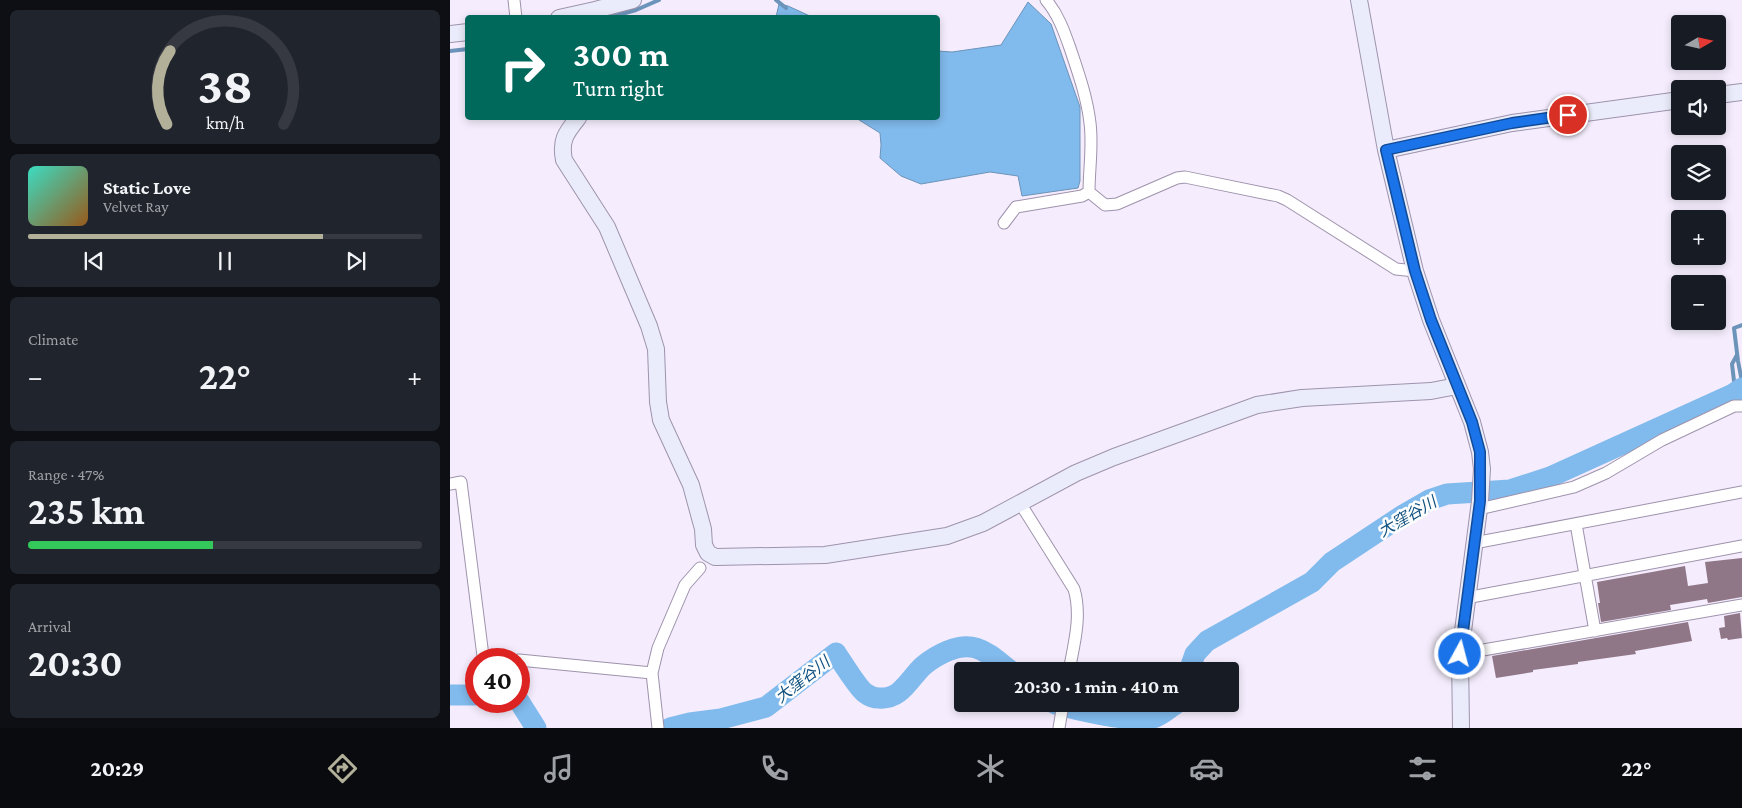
<!DOCTYPE html>
<html lang="en">
<head>
<meta charset="utf-8">
<style>
  body { margin:0; font-family:"Crimson Pro","Noto Sans JP",serif; background:#20242c; color:#f1f3f6; height:100vh; display:flex; flex-direction:column; font-size:19px; white-space:nowrap }
  * { box-sizing:border-box; margin:0 }
  p { font-size:16px; color:#9ea1a6 }
  .icon { flex:none; width:28px; height:28px; fill:none; stroke:currentColor; stroke-width:2; stroke-linecap:round; stroke-linejoin:round }
  .map { position:relative; flex:1; overflow:hidden }
  .side { display:flex; flex-direction:column; gap:10px; padding:10px; background:#0d0f14; width:450px }
  .side>* { flex:none }
  .hud { position:absolute; left:15px; top:15px; width:475px; height:105px; border-radius:5px; box-shadow:0 2px 8px #0003; background:#00695c; color:#fff; overflow:hidden }
  .needle { width:32px; rotate:81deg }
  .buttons { position:absolute; left:1221px; top:15px; display:grid; gap:10px }
  .buttons a { display:grid; place-items:center; width:55px; height:55px; border-radius:5px; background:#171b24; box-shadow:0 2px 8px #0003; font-size:25px }
  .speed { position:absolute; left:15px; top:648px; display:flex; gap:10px; font-size:25px; font-weight:700; text-align:center }
  .speed>* { display:grid; place-content:center; width:65px; height:65px; border-radius:50%; background:#171b24; box-shadow:0 2px 8px #0003; line-height:1 }
  .speed .limit { border:8px solid #d22; background:#fff; color:#111 }
  .pin { position:absolute; display:grid; place-items:center; width:42px; height:42px; color:#fff; margin:-21px; border:2px solid #fff; border-radius:50%; box-shadow:0 1px 5px #0007 }
  .me { position:absolute; width:55px; margin:-28px; rotate:7deg; stroke-linejoin:round; filter:drop-shadow(0 0 4px #0008) }
  .turn { display:flex; align-items:center; gap:18px; height:105px; padding:0 25px; font-size:22px }
  .turn .icon { width:65px; height:65px; stroke-width:2.5 }
  .turn b { display:block; font-size:35px; line-height:42px }
  .big { font-size:38px; font-weight:700; line-height:1.1 }
  .side .widget { flex:1; display:flex; flex-direction:column; justify-content:center; gap:8px; min-width:0; padding:0 18px; border-radius:8px; background:#20242c }
  .side .dial { align-items:center; gap:0 }
  .dial svg { height:130px; overflow:visible; fill:none; stroke:#363941; stroke-width:7; stroke-linecap:round; text-anchor:middle }
  .dial text { fill:#f1f3f6; stroke:none }
  .song { display:flex; align-items:center; gap:15px }
  .cover { width:60px; height:60px; border-radius:8px; background:linear-gradient(135deg,hsl(170 70% 55%),hsl(30 70% 35%)) }
  .played { height:5px; border-radius:2px; background:linear-gradient(90deg,#b3b09a 75%,#363941 75%) }
  .keys { display:flex; justify-content:space-around; direction:ltr }
  .heat { display:flex; justify-content:space-between; align-items:center; font-size:28px; direction:ltr }
  .charge { height:8px; border-radius:4px; background:linear-gradient(90deg,#34c759 47%,#363941 0) }
  .trip { position:absolute; left:504px; top:662px; width:285px; height:50px; border-radius:5px; background:#171b24; box-shadow:0 2px 8px #0003; font-weight:700; line-height:50px; text-align:center }
  .menu { display:flex; height:80px; justify-content:space-around; align-items:center; background:#090b0e; color:#9ea1a6 }
  .menu .icon { width:35px; height:35px }
  .menu .current { color:#b3b09a }
  .menu b { font-size:22px; color:#f1f3f6 }
  main { display:flex; flex:1; min-height:0 }
  .map>svg:first-child { display:block }
</style>
</head>
<body>
<main>
<section class="side">
<div class="widget dial"><svg viewBox="0 0 100 80">
<path d="M14 69A42 42 0 1 1 86 69"/>
<path d="M14 69A42 42 0 0 1 16 24" stroke="#b3b09a"/>
<text x="50" y="56" font-size="32" font-weight="700">38</text>
<text x="50" y="72" font-size="11">km/h</text>
</svg></div>
<div class="widget">
<div class="song"><i class="cover"></i><div><b>Static Love</b><p>Velvet Ray</p></div></div>
<div class="played"></div>
<div class="keys"><svg class="icon" aria-label="previous" viewBox="0 0 24 24"><path d="M18 5L8 12l10 7zM5 5v14"/></svg><svg class="icon" aria-label="pause" viewBox="0 0 24 24"><path d="M8 5v14M16 5v14"/></svg><svg class="icon" aria-label="next" viewBox="0 0 24 24"><path d="M6 5l10 7-10 7zM19 5v14"/></svg></div>
</div>
<div class="widget"><p>Climate</p>
<div class="heat"><a>−</a><b class="big">22°</b><a>+</a></div>
</div>
<div class="widget"><p>Range · 47%</p><b class="big">235 km</b><div class="charge"></div></div>
<div class="widget"><p>Arrival</p><b class="big">20:30</b></div>
</section>
<div class="map">
<svg width="1292" height="728" viewBox="0 0 1292 728">
  <rect width="100%" height="100%" fill="#f5edfd"/>
  <!-- water -->
  <path fill="#81baec" stroke="#6c93b9" d="M 578,2 L 601,24 L 630,107 L 630,181 L 628,188 L 572,196 L 568,176 L 540,172 L 471,184 L 451,176 L 430,158 L 431,145 L 430,133 L 406,118 L 488,118 L 488,51 L 502,52 L 551,45 Z
    M 329,4 L 338,6 L 362,17 L 326,17 Z"/>
  <g fill="none" stroke-linecap="round" stroke-linejoin="round">
    <!-- stream -->
    <path stroke="#6c93b9" stroke-width="4" d="M 326,0 L 336,8
      M 157,18 L 186,10 L 209,0
      M 0,51 L 18,49
      M 1292,325 L 1284,328 L 1288,361 L 1292,382
      M 1287,355 L 1282,364 L 1284,381 L 1292,387"/>
    <!-- river -->
    <path stroke="#81baec" stroke-width="21" d="M 739,671 L 745,654 L 757,641 L 862,582 L 882,562 L 953,515 L 979,500 L 997,494 L 1060,490 L 1100,477 L 1283,394 L 1292,388
      M 0,695 L 26,695
      M 69,701 L 86,728
      M 605,704 C 626,710 682,723 703,718 C 711,716 719,708 726,704
      M 220,728 L 240,723 L 271,719 L 316,707 L 386,653 C 392,662 408,688 415,693 C 419,696 425,698 429,698 C 451,700 459,679 473,666 C 486,655 508,643 526,648 C 539,652 550,663 561,671"/>
  </g>
  <!-- building -->
  <path fill="#8f7788" d="M 1292,558 L 1292,597 L 1258,603 L 1257,599 L 1220,605 L 1221,610 L 1151,622 L 1148,603 L 1150,603 L 1147,582 L 1235,566 L 1238,586 L 1258,583 L 1255,562 Z
    M 1290,613 L 1292,638 L 1278,640 L 1277,638 L 1271,639 L 1269,628 L 1275,627 L 1274,616 Z
    M 1238,622 L 1242,641 L 1185,651 L 1186,654 L 1128,662 L 1128,664 L 1083,670 L 1083,672 L 1046,678 L 1042,656 Z"/>
  <g fill="none" stroke-linecap="round" stroke-linejoin="round">
    <!-- street casing -->
    <g stroke="#9e93ac" stroke-width="13">
      <path id="street" d="M 64,0 L 66,18
        M 596,0 C 608,14 614,31 620,48 C 628,72 637,97 640,123 C 643,146 639,169 639,192
        M 639,192 L 655,205 L 667,204 L 727,178 L 735,177 L 828,196 L 837,200 L 946,269 L 965,271
        M 554,223 L 566,207 L 632,196 L 639,192
        M 0,484 L 11,482 L 33,656 L 61,659
        M 570,503 L 624,589 C 632,616 624,644 619,671
        M 1029,509 L 1124,487 L 1156,473 L 1212,440 L 1284,406 L 1292,406
        M 1126,524 L 1145,631
        M 1024,543 L 1292,492
        M 1016,598 L 1292,546
        M 1010,654 L 1292,605
        M 69,660 L 202,673
        M 208,728 L 202,673 L 208,648 L 235,585 L 250,568
        M 609,728 L 613,704"/>
    </g>
    <!-- secondary casing -->
    <g stroke="#9e93ac" stroke-width="18">
      <path id="secondary" d="M 909,0 L 936,150 L 965,271 L 981,320 L 1022,422 L 1030,452 L 1032,469 L 1030,501 L 1010,654 L 1011,728
        M 109,18 L 145,10 L 183,0
        M 0,34 L 18,32
        M 1268,95 L 1292,92
        M 128,118 C 116,133 110,140 114,160 L 157,227 L 199,326 L 206,349 L 208,402 L 211,420 L 241,485 L 253,529 L 254,545 L 258,553 L 265,557 L 375,555 L 497,536 L 533,523 L 626,473 L 664,457 L 807,405 L 852,398 L 981,391 L 1007,386
        M 936,150 L 1062,123 L 1230,100"/>
    </g>
    <!-- street -->
    <use href="#street" stroke="#fff" stroke-width="11"/>
    <!-- secondary -->
    <use href="#secondary" stroke="#eaecfb" stroke-width="16"/>
  </g>
  <g fill="none" stroke-linecap="round" stroke-linejoin="round">
    <!-- route casing -->
    <g stroke="#114b97" stroke-width="12">
      <path id="route" d="M 1010,654 L 1030,501 L 1030,452 L 1022,422 L 981,320 L 965,271 L 936,150 L 1062,123 L 1118,115"/>
    </g>
    <!-- route -->
    <use href="#route" stroke="#1a73e8" stroke-width="9"/>
  </g>
  <g text-anchor="middle" stroke-width="5" stroke-linejoin="round" paint-order="stroke">
    <!-- water labels -->
    <g font-size="16" font-style="italic" fill="#10517f" stroke="#fefefe">
      <text transform="translate(957 516) rotate(-30)" y="6">大窪谷川</text>
      <text transform="translate(352 679) rotate(-38)" y="6">大窪谷川</text>
    </g>
  </g>
</svg>
<div class="buttons">
<a><svg class="needle" viewBox="-14 -14 28 28"><path d="M0-13l5 13h-10z" fill="#e53935"/><path d="M0 13l5-13h-10z" fill="#9ea1a6"/></svg></a>
<a><svg class="icon" aria-label="sound" viewBox="0 0 24 24"><path d="M4 9h4l5-4v14l-5-4H4zM17 9q2 3 0 6"/></svg></a>
<a><svg class="icon" aria-label="layers" viewBox="0 0 24 24"><path d="M12 4l9 5-9 5-9-5zM3 14l9 5 9-5"/></svg></a>
<a>+</a>
<a>−</a>
</div>
<div class="speed"><div class="limit">40</div></div>
<div class="pin" style="left:1118px;top:115px;background:#d93025"><svg class="icon" aria-label="arrive" viewBox="0 0 24 24"><path d="M6 21V4h12l-3 4 3 4H6"/></svg></div>
<svg class="me" style="left:1010px;top:654px" viewBox="-20 -20 40 40"><circle r="17" fill="#1a73e8" stroke="#fff" stroke-width="3"/><path d="M0-11L8 9 0 5-8 9z" fill="#fff"/></svg>
<div class="trip">20:30 · 1 min · 410 m</div>
<div class="hud">
<div class="turn"><svg class="icon" aria-label="right" viewBox="0 0 24 24"><path d="M7 20v-9h11M14 6l5 5-5 5"/></svg><div><b>300 m</b>Turn right</div></div>
</div>
</div>
</main>
<nav class="menu">
<b>20:29</b>
<svg class="icon current" aria-label="directions" viewBox="0 0 24 24"><path d="M12 3l9 9-9 9-9-9zM9 14v-3h6M13 9l2 2-2 2"/></svg>
<svg class="icon" aria-label="music" viewBox="0 0 24 24"><path d="M9 18V5l10-2v13"/><circle cx="6" cy="18" r="3"/><circle cx="16" cy="16" r="3"/></svg>
<svg class="icon" aria-label="phone" viewBox="0 0 24 24"><path d="M5 4h4l2 5-3 2q2 4 5 5l2-3 5 2v4C11 20 4 13 5 4z"/></svg>
<svg class="icon" aria-label="climate" viewBox="0 0 24 24"><path d="M12 3v18M4 7l16 10M4 17L20 7"/></svg>
<svg class="icon" aria-label="car" viewBox="0 0 24 24"><path d="M5 17H2v-5l4-1 3-4h7l3 4 3 1v5h-3M9 17h6M6 11h13"/><circle cx="7" cy="17" r="2"/><circle cx="17" cy="17" r="2"/></svg>
<svg class="icon" aria-label="filters" viewBox="0 0 24 24"><path d="M4 7h16M4 17h16"/><circle cx="9" cy="7" r="2"/><circle cx="15" cy="17" r="2"/></svg>
<b>22°</b>
</nav>
</body>
</html>
